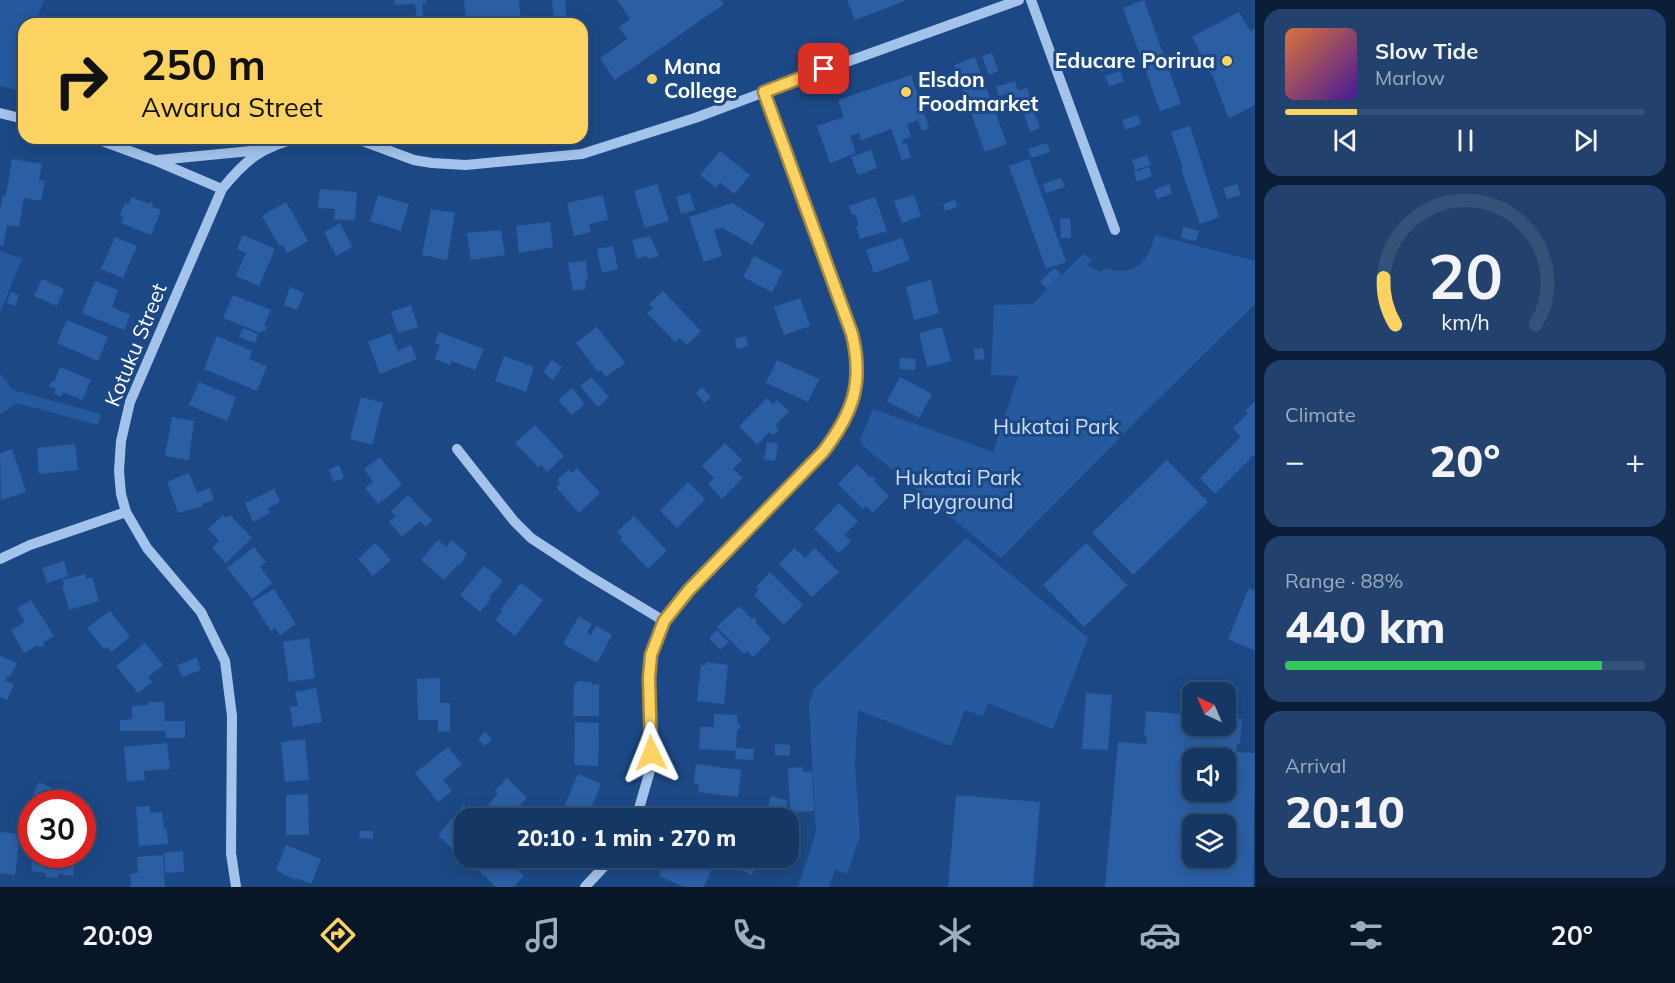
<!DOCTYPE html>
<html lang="en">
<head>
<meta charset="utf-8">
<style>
  body { margin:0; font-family:Mulish,sans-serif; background:#22426d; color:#f1f3f6; height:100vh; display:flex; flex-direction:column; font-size:22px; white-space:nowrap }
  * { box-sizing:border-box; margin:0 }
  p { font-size:20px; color:#9dacbf }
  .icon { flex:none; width:33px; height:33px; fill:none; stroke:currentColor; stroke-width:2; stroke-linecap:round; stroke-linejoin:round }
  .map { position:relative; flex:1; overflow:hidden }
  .details { display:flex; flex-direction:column; gap:9px; padding:9px; background:#0c1e37; width:420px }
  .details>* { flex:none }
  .guide { position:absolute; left:18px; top:18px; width:570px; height:126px; border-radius:18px; box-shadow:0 3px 15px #0003,0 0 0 2px #345178; background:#fcd261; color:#111; overflow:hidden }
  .needle { width:39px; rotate:316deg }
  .buttons { position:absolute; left:1182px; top:682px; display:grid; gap:12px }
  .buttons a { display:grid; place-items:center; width:54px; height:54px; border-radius:12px; background:#153764; box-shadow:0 3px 15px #0003,0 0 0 2px #345178; font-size:30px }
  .speed { position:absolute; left:18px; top:790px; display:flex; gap:12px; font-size:30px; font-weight:700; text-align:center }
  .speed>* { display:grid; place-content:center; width:78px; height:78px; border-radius:50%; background:#153764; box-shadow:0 3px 15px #0003,0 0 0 2px #345178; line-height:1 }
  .speed .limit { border:9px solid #d22; background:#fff; color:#111 }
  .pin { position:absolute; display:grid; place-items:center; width:51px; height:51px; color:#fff; margin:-26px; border-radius:12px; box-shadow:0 3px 9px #0006 }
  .me { position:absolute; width:66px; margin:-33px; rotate:358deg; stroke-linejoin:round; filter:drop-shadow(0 0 4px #0008) }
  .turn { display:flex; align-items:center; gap:21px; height:126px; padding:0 24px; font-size:27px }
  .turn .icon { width:78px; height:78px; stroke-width:2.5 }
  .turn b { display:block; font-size:42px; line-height:51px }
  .big { font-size:45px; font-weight:800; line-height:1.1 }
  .details .card { flex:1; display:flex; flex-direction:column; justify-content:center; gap:9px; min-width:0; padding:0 21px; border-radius:18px; background:#22426d }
  .details .dial { align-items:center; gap:0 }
  .dial svg { height:156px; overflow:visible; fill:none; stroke:#345178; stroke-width:7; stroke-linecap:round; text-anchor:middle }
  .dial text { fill:#f1f3f6; stroke:none }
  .song { display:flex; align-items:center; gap:18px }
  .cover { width:72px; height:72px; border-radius:9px; background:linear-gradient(135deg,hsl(20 70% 55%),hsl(260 70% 35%)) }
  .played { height:6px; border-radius:3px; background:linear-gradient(90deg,#fcd261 20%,#345178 20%) }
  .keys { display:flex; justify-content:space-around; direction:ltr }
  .heat { display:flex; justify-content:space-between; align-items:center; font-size:33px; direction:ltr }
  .charge { height:9px; border-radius:4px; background:linear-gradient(90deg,#34c759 88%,#345178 0) }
  .trip { position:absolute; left:454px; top:808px; width:345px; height:60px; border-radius:18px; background:#153764; box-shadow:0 3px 15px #0003,0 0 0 2px #345178; font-weight:800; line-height:60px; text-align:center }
  .tabs { display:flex; height:96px; justify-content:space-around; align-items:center; background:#081628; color:#9dacbf }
  .tabs .icon { width:42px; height:42px }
  .tabs .on { color:#fcd261 }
  .tabs b { font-size:27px; color:#f1f3f6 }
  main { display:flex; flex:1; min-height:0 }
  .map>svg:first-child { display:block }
</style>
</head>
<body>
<main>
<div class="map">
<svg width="1255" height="887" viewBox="0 0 1255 887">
  <rect width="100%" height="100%" fill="#1c4986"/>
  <!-- green -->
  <path fill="#255a9f" d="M 0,0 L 44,0 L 35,24 L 24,24 L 24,92 L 0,86 Z
    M 1155,235 L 1255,261 L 1255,304 L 1143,414 L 1001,558 L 862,445 L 862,440 L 859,442 L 873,409 L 993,452 L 1018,376 L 991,375 L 994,305 L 1033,304 L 1083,254 L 1092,260 L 1087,266 L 1101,272 L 1103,268 C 1134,277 1148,264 1155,235 Z
    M 0,251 L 22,259 L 0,312 Z
    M 0,373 L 12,390 L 101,414 L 98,425 L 17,403 L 0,414 Z
    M 966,538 L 1088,638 L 1053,729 L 988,703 L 983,716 L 965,710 L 951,746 L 858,710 L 855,765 L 860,835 L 847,874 L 835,869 L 829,887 L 798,887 L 816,832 L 809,704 L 814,689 Z"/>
  <!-- building -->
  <path fill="#2b5fa4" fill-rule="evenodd" d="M 395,0 L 426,0 L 426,3 L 422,3 L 424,24 L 417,24 L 415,4 L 395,5 Z
    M 464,0 L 519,0 L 521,24 L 466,24 Z
    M 552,0 L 565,0 L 567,24 L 554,24 Z
    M 617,0 L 721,0 L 724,4 L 615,80 L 600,58 L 627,39 L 619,27 L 630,19 Z
    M 847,0 L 907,0 L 855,20 Z
    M 1144,0 L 1181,104 L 1160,111 L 1123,8 Z
    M 1239,12 L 1250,31 L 1255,28 L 1255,105 L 1230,118 L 1227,114 L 1214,79 L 1192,37 Z
    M 992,53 L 998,71 L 989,75 L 982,56 Z
    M 975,57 L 1007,144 L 985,152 L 954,65 Z
    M 1112,57 L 1115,67 L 1100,72 L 1097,62 Z
    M 1120,71 L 1124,81 L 1109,86 L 1105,76 Z
    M 911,75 L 929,128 L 922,131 L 918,120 L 907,124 L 911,137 L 902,140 L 903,144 L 906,143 L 911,157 L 902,160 L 891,129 L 861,140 L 859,133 L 850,136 L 856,153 L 830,163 L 817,126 L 844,117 L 838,100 Z
    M 1015,81 L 1018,91 L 1027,88 L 1030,98 L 1012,104 L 1008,94 L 999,96 L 996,87 Z
    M 1033,110 L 1040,128 L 1030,132 L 1024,113 Z
    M 1138,115 L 1141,124 L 1126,130 L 1122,120 Z
    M 1190,126 L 1219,217 L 1200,224 L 1181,169 L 1183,168 L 1171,132 Z
    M 1047,143 L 1050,152 L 1032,158 L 1028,149 Z
    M 871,150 L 877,168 L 858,175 L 851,157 Z
    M 720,151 L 750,175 L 734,194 L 720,182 L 716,188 L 700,175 Z
    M 1147,155 L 1151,165 L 1135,170 L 1132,160 Z
    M 12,159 L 42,164 L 39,180 L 45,181 L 41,201 L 24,198 L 19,227 L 7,225 L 3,246 L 0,245 L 0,210 L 3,195 L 6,195 Z
    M 1029,159 L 1066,262 L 1046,269 L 1009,166 Z
    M 1149,167 L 1152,176 L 1137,182 L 1134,172 Z
    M 1061,178 L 1065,187 L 1046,193 L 1043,184 Z
    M 657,184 L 669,221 L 645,228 L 634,191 Z
    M 1169,184 L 1172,194 L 1157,199 L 1154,190 Z
    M 1237,184 L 1241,195 L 1227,199 L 1223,188 Z
    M 320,189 L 357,192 L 355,221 L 334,219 L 335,209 L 318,208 Z
    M 690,193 L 695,210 L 681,214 L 676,197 Z
    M 378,195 L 409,204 L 401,231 L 370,221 Z
    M 603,195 L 608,220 L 589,224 L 591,232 L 574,236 L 567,203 Z
    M 914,195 L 921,216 L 902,223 L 894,201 Z
    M 132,197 L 148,204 L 149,202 L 153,203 L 151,206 L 161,210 L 151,235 L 121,223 L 124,217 L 120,216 L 125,203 L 129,204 Z
    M 875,197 L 887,231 L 860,239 L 856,226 L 859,225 L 855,214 L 852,215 L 849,206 Z
    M 955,200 L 957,207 L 945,211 L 943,204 Z
    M 286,202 L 308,241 L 287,253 L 283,245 L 280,247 L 262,216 Z
    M 732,203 L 765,224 L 752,245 L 723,228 L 714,230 L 722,256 L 704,262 L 689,217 Z
    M 431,209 L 455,213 L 447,260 L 422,255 Z
    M 1070,218 L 1071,238 L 1061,238 L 1060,219 Z
    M 550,222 L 553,247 L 519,253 L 516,226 Z
    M 340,223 L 352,247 L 336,256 L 324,232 Z
    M 1183,227 L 1199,231 L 1196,241 L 1181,238 Z
    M 501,230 L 505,255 L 471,260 L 467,233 Z
    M 243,235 L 275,249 L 259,286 L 236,276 L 246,253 L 237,249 Z
    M 650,236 L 659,256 L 648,259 L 647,256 L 637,259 L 632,240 Z
    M 115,237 L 137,246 L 123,278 L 101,269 Z
    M 902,238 L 910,260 L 874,273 L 866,250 Z
    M 613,246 L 618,269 L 602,273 L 597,249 Z
    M 754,256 L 783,271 L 772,292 L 743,277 Z
    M 586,261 L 588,281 L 585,281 L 586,289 L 573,291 L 568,263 Z
    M 1054,268 L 1061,275 L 1047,289 L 1040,282 Z
    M 42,279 L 64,289 L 57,306 L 34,296 Z
    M 931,280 L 939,313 L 914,320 L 906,287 Z
    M 95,281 L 118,290 L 112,307 L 130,315 L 124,330 L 82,313 Z
    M 290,287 L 304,293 L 297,310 L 284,305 Z
    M 663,291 L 701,331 L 687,345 L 680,338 L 675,342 L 647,313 L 653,308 L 649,304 Z
    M 11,292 L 19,295 L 15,306 L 7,303 Z
    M 233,295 L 271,310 L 264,326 L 267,327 L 265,331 L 263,330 L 261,333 L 223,318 Z
    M 800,298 L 810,326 L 784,335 L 774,307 Z
    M 411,305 L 418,327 L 398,333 L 391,312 Z
    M 67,320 L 108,337 L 98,361 L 57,343 Z
    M 597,327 L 625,363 L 606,377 L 601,370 L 598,372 L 576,343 Z
    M 942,327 L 951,361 L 927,367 L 919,333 Z
    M 243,328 L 258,334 L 255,343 L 239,337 Z
    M 439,332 L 484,349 L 475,370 L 451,361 L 450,365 L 435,359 L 440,345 L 435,343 Z
    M 391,333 L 398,351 L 411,345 L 417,359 L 380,374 L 368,342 Z
    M 217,336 L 252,351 L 249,359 L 267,366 L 257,391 L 204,369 Z
    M 746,336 L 748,346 L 737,349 L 735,339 Z
    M 983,348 L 985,359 L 975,360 L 974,349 Z
    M 504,356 L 534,367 L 526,392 L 495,381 Z
    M 900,358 L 916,359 L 915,370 L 899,369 Z
    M 552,360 L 562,367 L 553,380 L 543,372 Z
    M 777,360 L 819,379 L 808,402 L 766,383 Z
    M 60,367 L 91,380 L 82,400 L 63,392 L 61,397 L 54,393 L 56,389 L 49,386 L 52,381 L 54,382 Z
    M 591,377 L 609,397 L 598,407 L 580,386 Z
    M 900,377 L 932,394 L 919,418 L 887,401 Z
    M 199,382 L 236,397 L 227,421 L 189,405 Z
    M 702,387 L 711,397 L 704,403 L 696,393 Z
    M 572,388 L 585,404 L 572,415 L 558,400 Z
    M 361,397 L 383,403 L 372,445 L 350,439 Z
    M 767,398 L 773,404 L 777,400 L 789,411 L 775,426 L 779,430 L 773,435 L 769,432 L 757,445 L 739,426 Z
    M 1255,401 L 1255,454 L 1215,494 L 1200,478 L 1241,437 L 1233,428 L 1248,413 L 1245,411 Z
    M 172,417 L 194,421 L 189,460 L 165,456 Z
    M 535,425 L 564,456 L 547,472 L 541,465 L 538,467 L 515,443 Z
    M 767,442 L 778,444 L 775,461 L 764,459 Z
    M 725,443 L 742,460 L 733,469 L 743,478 L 722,499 L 708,484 L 714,478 L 702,466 Z
    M 75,444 L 78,470 L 39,474 L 37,448 Z
    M 12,449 L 26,492 L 1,500 L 0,453 Z
    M 380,457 L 402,485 L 378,504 L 365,488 L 373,482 L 364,469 Z
    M 1167,460 L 1208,502 L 1133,575 L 1092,533 Z
    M 857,464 L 870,477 L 872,476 L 876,479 L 874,481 L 889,496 L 873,513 L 866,506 L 863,509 L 838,484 Z
    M 339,465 L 344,478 L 334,482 L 329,470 Z
    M 577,468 L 600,493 L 579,513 L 556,487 L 560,483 L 557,480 L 569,469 L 572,473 Z
    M 189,473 L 197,493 L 210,488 L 214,500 L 202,504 L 203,506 L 178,513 L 167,482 Z
    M 688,482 L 705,499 L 677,528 L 660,511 Z
    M 274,489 L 280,502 L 268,508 L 270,513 L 253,522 L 245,503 Z
    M 408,495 L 432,520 L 426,527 L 420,521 L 402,537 L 389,522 L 396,516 L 391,511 Z
    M 839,503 L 858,521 L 844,535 L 851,541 L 839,553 L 814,529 Z
    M 223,515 L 226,518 L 230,515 L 252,538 L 226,563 L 212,548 L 219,541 L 208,529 Z
    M 634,516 L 667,551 L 648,569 L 620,539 L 622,537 L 617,532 Z
    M 438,540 L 446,547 L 451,540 L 467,553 L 460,565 L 458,564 L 444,580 L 421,560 Z
    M 375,543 L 391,560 L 373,576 L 358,559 Z
    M 1086,543 L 1127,585 L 1084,627 L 1043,585 Z
    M 254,547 L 266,562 L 260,567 L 272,583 L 252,599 L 227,568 Z
    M 794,548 L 805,558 L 815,548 L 839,572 L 812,597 L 779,564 Z
    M 64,561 L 68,576 L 47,583 L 42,568 Z
    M 484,566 L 503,581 L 489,597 L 491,599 L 480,612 L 460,595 Z
    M 770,572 L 803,605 L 784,625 L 754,595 L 759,590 L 756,587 Z
    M 85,574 L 86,579 L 92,577 L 99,601 L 69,610 L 62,585 L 64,585 L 63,580 Z
    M 521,583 L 543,600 L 515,636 L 495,620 L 502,611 L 500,610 Z
    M 1249,588 L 1255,591 L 1255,651 L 1228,639 Z
    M 274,589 L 296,624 L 280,635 L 275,628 L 271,631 L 252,602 Z
    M 31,600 L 54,636 L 43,642 L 44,645 L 39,647 L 38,645 L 24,653 L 11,630 L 25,622 L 17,608 Z
    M 739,606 L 752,619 L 753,617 L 757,620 L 755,622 L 771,639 L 753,657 L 747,651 L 744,654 L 717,627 Z
    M 110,611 L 130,637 L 111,652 L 107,647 L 104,649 L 87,628 Z
    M 579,616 L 592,624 L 587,633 L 591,635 L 596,626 L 612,635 L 597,663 L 563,644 Z
    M 717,630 L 729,642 L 720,650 L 709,638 Z
    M 309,638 L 315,678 L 289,682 L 283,642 Z
    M 145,643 L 163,665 L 148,677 L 152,682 L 138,693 L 116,666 Z
    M 0,656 L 17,663 L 10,677 L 7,676 L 5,681 L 14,684 L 7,700 L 0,697 Z
    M 197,658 L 201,670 L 182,677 L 177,665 Z
    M 706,662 L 728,665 L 724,704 L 697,701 L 701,665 L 706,665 Z
    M 440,678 L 440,703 L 450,703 L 450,731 L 438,732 L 438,720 L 418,720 L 417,679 Z
    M 577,681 L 592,682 L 592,685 L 599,684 L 599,716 L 573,716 L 574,684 L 577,684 Z
    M 316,688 L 322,722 L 293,727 L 290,707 L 298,706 L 295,692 Z
    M 1086,693 L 1112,695 L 1108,750 L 1082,749 Z
    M 148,702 L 164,702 L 165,721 L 185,721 L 185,738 L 166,738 L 165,731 L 120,731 L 120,720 L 132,719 L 132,706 L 148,705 Z
    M 1146,711 L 1192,715 L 1192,726 L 1226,726 L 1226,717 L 1242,719 L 1240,744 L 1237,744 L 1236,752 L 1255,753 L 1253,887 L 1105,887 L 1118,742 L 1146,744 L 1147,736 L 1144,736 ZM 1192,759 L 1226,759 L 1226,792 L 1192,792 ZM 1192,825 L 1226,825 L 1226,858 L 1192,858 Z
    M 714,714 L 737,715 L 737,723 L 740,724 L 740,729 L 737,729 L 736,748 L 754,749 L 753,760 L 735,759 L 736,751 L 699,749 L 700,727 L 714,727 Z
    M 575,722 L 599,723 L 598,766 L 574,765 Z
    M 485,732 L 492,739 L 485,746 L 478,739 Z
    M 305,739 L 309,780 L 285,782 L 281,742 Z
    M 167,743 L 170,769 L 144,771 L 145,780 L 127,782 L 124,747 Z
    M 775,744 L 790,745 L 790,756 L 775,755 Z
    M 448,747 L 462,765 L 443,780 L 452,791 L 438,802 L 415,773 Z
    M 696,764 L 741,770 L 738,797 L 698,792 L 699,784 L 694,784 Z
    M 803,767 L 803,772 L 812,771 L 814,811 L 790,812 L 788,768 Z
    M 578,774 L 601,784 L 586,819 L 578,819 L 562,812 Z
    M 507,778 L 527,798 L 515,810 L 513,808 L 503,818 L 488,804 L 498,794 L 495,791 Z
    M 39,782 L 58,791 L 57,794 L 73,801 L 71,804 L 32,804 L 32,810 L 27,808 Z
    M 308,794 L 309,835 L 286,835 L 286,795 Z
    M 956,795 L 1040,802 L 1033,887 L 948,887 Z
    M 771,796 L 788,801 L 783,818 L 766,813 Z
    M 464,805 L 476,817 L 474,819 L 465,819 L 465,829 L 462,832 L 465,835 L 465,839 L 454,850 L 438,835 Z
    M 150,806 L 150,813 L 162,812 L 164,829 L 167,829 L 168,844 L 139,846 L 136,807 Z
    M 688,808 L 704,814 L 705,811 L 710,813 L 709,816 L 717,819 L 684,819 Z
    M 360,831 L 373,831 L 373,839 L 359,838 Z
    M 0,832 L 20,834 L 15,875 L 0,873 Z
    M 286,845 L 321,859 L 311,884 L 296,878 L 295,880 L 276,870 Z
    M 183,851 L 184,872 L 165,873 L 164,853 Z
    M 33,855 L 76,855 L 73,876 L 58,874 L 58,878 L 46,877 L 46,873 L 31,871 Z
    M 163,855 L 165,887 L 131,887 L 130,874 L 138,873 L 137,857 Z
    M 481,858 L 505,858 L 524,876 L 514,887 L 496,887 L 474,866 Z
    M 667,858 L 693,858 L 712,868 L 704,887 L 685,887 L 659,876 Z
    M 743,858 L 760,859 L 752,875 L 738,868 Z"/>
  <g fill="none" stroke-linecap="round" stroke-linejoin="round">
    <!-- minor -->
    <path stroke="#a4c3eb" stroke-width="10" d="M 1031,0 L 1115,230
      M 0,113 L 24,119
      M 94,138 L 154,160 L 222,189
      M 348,138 L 360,140 L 414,160 L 432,163 L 466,165 L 582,154 L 695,118 L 813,74 L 1019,0
      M 158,160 L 262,150
      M 457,449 L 514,521 L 531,538 L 586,574 L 664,621
      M 0,559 L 30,545 L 126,512
      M 636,819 L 651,767 L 649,678 L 651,655 L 664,621 L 688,591 L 823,452 L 841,428 L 855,396 L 857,374 L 857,356 L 853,334 L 764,92
      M 236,887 L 231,853 L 232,716 L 225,661 L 201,612 L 147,548 L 126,512 L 121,494 L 119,471 L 121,441 L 130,402 L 222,189 C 246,159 262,147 299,138
      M 585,887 L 612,858"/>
  </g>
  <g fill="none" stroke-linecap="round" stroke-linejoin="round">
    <!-- route casing -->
    <g stroke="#a4883f" stroke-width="15">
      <path id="route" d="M 651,753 L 649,678 L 651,655 L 664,621 L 688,591 L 823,452 C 853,413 864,383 852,334 L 764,92 L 824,69"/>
    </g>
    <!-- route -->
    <use href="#route" stroke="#fcd261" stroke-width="10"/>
  </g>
  <!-- markers -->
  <g fill="#fcd261" stroke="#1c4986" stroke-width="2">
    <circle cx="1227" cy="61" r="6"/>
    <circle cx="652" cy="79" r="6"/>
    <circle cx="906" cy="92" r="6"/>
  </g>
  <g text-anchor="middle" stroke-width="6" stroke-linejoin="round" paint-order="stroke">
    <!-- poi labels -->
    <g font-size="21" font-weight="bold" fill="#fff" stroke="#1c4986" text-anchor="start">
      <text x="1215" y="68" text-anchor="end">Educare Porirua</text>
      <text x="664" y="74">Mana<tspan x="664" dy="24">College</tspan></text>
      <text x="918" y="87">Elsdon<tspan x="918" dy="24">Foodmarket</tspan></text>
    </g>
    <!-- street labels -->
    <g font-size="21" fill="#fff" stroke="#1c4986">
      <text transform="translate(136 345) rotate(-68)" y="7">Kotuku Street</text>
    </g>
    <!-- park labels -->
    <g font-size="21" fill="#c9def8" stroke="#1c4986">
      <text x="1056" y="434">Hukatai Park</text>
      <text x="958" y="485">Hukatai Park<tspan x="958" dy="24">Playground</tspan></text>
    </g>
  </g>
</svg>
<div class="buttons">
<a><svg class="needle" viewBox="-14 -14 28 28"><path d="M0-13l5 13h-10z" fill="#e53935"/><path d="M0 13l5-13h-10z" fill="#9dacbf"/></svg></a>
<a><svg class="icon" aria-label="sound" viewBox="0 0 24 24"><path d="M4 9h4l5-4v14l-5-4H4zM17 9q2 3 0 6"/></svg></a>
<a><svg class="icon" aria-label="layers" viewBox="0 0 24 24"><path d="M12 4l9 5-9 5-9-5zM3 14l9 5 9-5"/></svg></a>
</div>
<div class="speed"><div class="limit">30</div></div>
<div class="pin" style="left:824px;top:69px;background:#d93025"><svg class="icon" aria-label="arrive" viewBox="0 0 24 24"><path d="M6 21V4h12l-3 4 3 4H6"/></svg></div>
<svg class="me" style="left:651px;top:753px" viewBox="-20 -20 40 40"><path d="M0-17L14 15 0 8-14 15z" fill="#fcd261" stroke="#fff" stroke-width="4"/></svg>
<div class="trip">20:10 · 1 min · 270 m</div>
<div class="guide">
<div class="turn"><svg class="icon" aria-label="right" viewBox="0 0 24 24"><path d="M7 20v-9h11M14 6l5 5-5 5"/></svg><div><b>250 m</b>Awarua Street</div></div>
</div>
</div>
<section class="details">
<div class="card">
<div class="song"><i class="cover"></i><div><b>Slow Tide</b><p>Marlow</p></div></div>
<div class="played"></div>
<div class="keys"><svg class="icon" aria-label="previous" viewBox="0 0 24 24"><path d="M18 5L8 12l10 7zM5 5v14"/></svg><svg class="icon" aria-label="pause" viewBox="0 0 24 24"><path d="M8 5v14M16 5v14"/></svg><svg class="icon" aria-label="next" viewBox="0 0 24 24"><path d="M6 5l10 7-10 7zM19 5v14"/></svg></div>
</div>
<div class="card dial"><svg viewBox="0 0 100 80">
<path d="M14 69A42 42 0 1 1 86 69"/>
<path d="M14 69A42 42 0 0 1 8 45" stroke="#fcd261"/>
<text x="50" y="56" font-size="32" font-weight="700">20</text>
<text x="50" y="72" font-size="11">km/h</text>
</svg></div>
<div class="card"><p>Climate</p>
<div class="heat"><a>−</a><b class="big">20°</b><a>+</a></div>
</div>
<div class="card"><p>Range · 88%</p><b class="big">440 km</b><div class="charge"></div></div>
<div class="card"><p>Arrival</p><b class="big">20:10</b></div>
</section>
</main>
<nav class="tabs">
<b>20:09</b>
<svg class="icon on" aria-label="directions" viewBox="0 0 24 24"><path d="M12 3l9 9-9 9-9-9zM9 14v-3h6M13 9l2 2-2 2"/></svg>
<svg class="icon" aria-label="music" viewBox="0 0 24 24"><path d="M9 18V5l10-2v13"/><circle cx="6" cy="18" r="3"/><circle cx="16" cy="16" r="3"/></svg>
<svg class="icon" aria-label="phone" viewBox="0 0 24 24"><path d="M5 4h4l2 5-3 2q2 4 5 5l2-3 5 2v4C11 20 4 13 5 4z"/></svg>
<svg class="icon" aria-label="climate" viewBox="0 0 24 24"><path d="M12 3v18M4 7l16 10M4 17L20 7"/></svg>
<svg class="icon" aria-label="car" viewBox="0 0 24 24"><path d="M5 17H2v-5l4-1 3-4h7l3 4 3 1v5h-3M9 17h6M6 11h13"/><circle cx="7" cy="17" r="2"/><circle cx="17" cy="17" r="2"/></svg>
<svg class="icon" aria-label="filters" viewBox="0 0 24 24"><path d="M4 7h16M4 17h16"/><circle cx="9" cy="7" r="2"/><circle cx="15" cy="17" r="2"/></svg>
<b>20°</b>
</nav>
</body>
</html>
